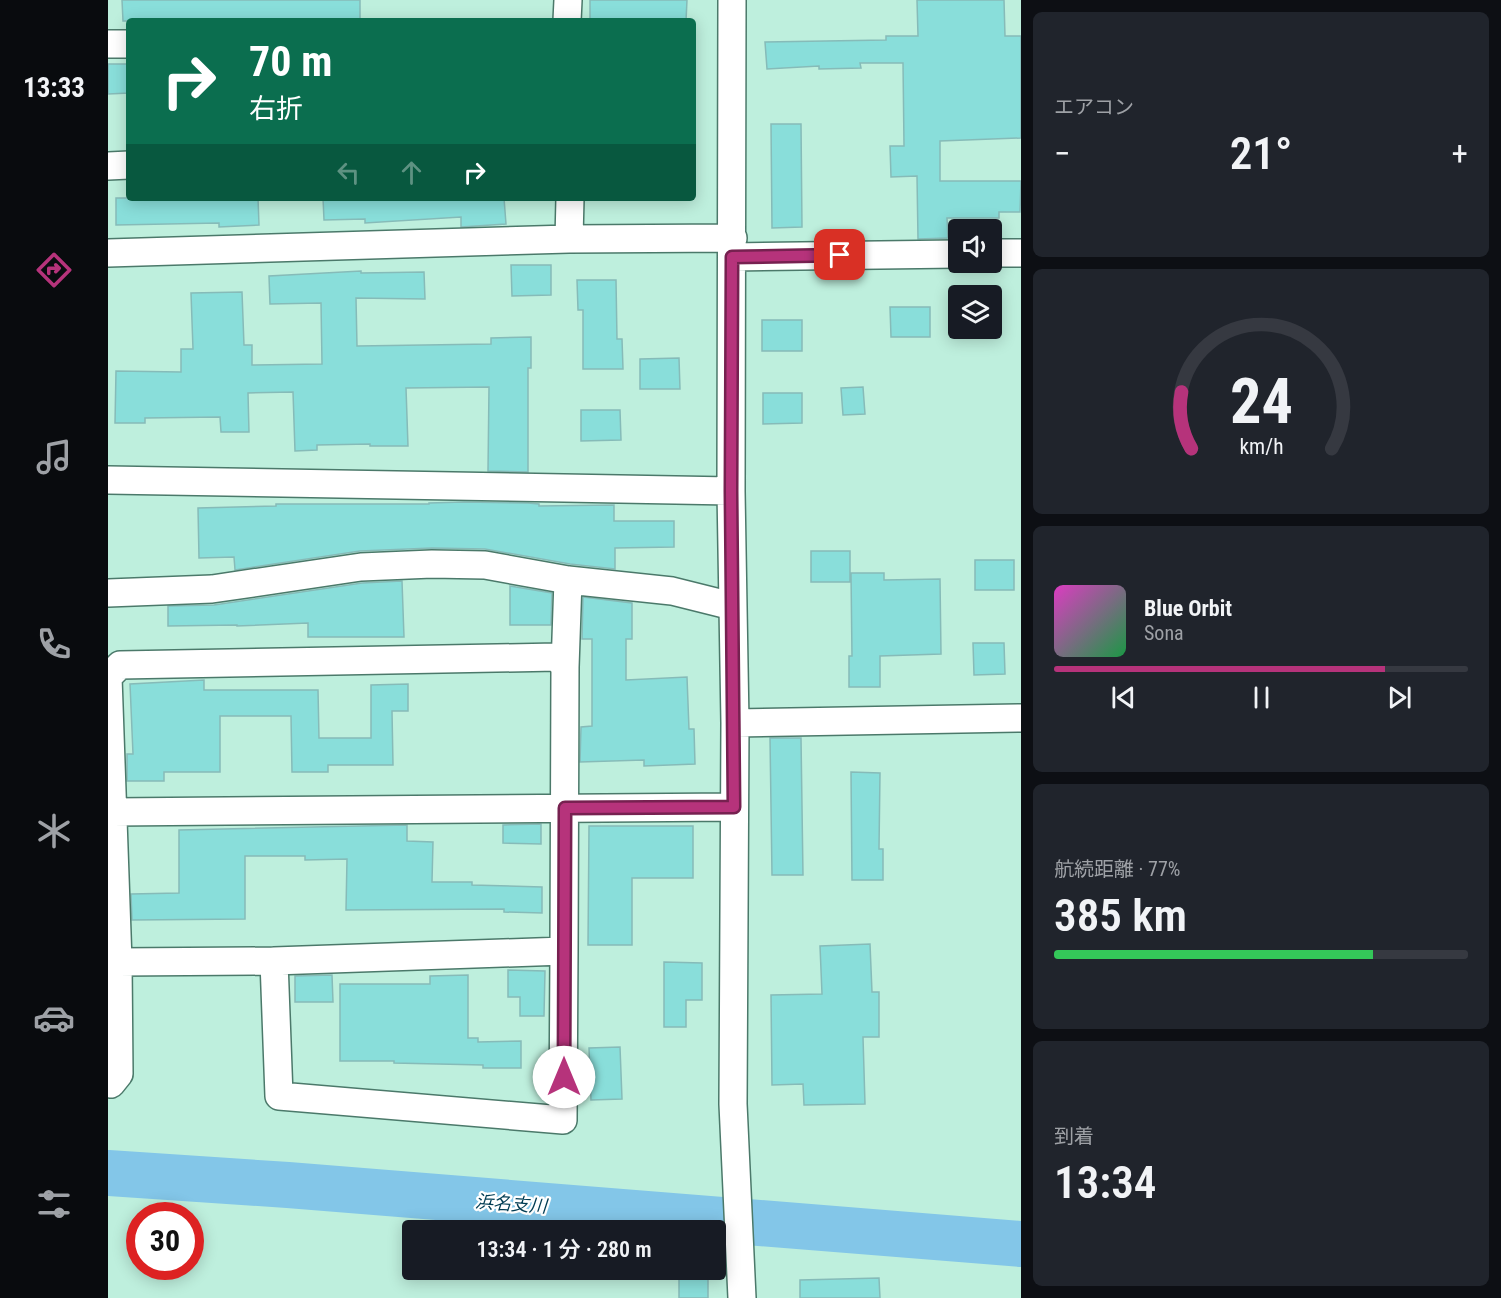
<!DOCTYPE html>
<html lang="ja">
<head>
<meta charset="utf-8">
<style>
  body { margin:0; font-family:"Roboto Condensed","Noto Sans JP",sans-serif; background:#20242c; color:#f1f3f6; height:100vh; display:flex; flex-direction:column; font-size:22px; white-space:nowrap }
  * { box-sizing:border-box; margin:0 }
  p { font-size:20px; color:#9ea1a6 }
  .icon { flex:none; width:33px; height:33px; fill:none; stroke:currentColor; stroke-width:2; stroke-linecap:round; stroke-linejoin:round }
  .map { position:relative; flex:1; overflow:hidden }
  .details { display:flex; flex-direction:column; gap:12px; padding:12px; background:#0d0f14; width:480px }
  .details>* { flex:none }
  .banner { position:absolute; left:18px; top:18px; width:570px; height:183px; border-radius:6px; box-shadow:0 3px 15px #0003; background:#0b6e4f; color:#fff; overflow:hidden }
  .fabs { position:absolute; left:840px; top:219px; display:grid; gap:12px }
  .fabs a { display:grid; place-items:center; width:54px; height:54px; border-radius:6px; background:#171b24; box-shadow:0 3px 15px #0003; font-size:30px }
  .speed { position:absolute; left:18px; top:1202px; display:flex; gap:12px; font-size:30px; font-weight:700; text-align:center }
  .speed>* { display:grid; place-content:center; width:78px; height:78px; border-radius:50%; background:#171b24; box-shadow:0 3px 15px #0003; line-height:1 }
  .speed .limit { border:9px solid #d22; background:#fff; color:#111 }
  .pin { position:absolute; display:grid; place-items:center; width:51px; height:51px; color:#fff; margin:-26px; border-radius:12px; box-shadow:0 3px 9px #0006 }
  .me { position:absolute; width:66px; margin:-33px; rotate:0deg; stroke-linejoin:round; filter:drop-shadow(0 0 4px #0008) }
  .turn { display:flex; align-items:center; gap:21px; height:126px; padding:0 24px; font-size:27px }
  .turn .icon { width:78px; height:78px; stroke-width:2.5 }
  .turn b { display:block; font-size:42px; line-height:51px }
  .lanes { display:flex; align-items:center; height:57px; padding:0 24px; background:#0003; justify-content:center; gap:30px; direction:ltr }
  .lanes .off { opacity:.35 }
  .big { font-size:45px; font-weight:600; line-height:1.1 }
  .details .tile { flex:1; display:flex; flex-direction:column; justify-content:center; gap:9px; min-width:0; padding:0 21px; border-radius:9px; background:#20242c }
  .details .dial { align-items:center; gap:0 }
  .dial svg { height:156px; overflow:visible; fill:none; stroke:#363941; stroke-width:7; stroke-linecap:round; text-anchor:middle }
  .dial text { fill:#f1f3f6; stroke:none }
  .song { display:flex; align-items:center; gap:18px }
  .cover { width:72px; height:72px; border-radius:9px; background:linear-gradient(135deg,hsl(310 70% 55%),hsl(140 70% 35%)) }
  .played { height:6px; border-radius:3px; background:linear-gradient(90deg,#b6337b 80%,#363941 80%) }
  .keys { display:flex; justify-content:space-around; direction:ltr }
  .heat { display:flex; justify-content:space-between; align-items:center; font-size:33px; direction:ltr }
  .charge { height:9px; border-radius:4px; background:linear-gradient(90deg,#34c759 77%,#363941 0) }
  .trip { position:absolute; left:294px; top:1220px; width:324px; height:60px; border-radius:6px; background:#171b24; box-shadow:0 3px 15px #0003; font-weight:600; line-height:60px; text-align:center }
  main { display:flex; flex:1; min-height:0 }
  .dock { display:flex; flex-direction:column; width:108px; justify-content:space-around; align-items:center; background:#090b0e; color:#9ea1a6 }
  .dock .icon { width:42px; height:42px }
  .dock .on { color:#b6337b }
  .dock b { font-size:27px; color:#f1f3f6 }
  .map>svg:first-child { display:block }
</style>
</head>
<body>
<main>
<nav class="dock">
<b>13:33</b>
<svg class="icon on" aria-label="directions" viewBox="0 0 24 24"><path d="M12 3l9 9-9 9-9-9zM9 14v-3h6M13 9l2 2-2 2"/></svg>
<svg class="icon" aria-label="music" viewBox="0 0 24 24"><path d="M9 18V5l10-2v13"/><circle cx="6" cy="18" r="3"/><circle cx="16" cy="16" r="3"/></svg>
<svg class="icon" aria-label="phone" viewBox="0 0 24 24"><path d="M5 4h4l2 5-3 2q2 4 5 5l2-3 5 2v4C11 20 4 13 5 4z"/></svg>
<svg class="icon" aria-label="climate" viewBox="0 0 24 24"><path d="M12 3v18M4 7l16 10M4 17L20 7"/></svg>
<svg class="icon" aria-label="car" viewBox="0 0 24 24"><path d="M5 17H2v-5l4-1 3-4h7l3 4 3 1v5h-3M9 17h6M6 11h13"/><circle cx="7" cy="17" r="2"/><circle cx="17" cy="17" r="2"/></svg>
<svg class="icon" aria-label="filters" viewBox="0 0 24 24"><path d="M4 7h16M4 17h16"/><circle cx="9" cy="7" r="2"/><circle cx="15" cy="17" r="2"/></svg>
</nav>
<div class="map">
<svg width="913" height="1298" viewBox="0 0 913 1298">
  <rect width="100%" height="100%" fill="#beefdd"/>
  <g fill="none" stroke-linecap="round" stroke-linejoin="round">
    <!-- river -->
    <path stroke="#83c6e8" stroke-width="46" d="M 0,1173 L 180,1185 L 913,1244"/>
  </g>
  <!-- building -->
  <path fill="#89deda" stroke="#86bbb8" stroke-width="1.5" d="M 14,0 L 252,0 L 252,20 L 15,21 Z
    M 482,0 L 579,0 L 578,21 L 482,21 Z
    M 809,0 L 896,0 L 897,36 L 913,36 L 913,138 L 832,141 L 832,181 L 913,181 L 912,212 L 891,212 L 891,218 L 839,218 L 840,238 L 810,239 L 809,176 L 783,177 L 782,146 L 796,146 L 795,63 L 752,63 L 753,68 L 711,69 L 711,66 L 659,69 L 657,42 L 778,40 L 778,36 L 810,36 Z
    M 0,64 L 21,64 L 21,93 L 0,94 Z
    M 663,124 L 693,124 L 694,227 L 664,228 Z
    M 8,198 L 150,198 L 151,225 L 111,227 L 111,223 L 8,225 Z
    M 215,198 L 396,198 L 398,224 L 353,227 L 353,217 L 257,223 L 257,219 L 216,220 Z
    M 403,265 L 443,265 L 443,295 L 404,296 Z
    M 253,271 L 253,273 L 316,272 L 317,299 L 248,298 L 249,346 L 383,344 L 383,338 L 423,337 L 423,368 L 420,368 L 420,472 L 380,471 L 381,387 L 298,388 L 300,446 L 262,446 L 262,444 L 209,445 L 209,450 L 187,451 L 185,392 L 140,393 L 141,432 L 113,432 L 112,417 L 37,418 L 37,423 L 7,423 L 8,371 L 73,372 L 73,349 L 85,349 L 83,293 L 134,292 L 136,345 L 144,345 L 144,365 L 214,364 L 213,303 L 162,304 L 161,276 Z
    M 469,280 L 508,280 L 509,339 L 514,339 L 515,369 L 475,369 L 475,310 L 470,310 Z
    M 782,307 L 822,307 L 822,337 L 783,337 Z
    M 654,320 L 694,320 L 694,351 L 654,351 Z
    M 571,358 L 572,389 L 532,389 L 532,359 Z
    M 755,387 L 757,414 L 735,415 L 733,388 Z
    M 655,393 L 694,393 L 694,423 L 655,424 Z
    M 473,410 L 512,410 L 513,440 L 473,441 Z
    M 356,502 L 420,503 L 431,504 L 431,506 L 506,505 L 506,521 L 566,521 L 566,547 L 507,548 L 507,569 L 462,564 L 377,549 L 324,548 L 252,551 L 127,570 L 126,557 L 91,558 L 90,508 L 168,506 L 168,504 L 321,504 L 321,503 Z
    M 703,551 L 742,551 L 742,582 L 703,582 Z
    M 867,560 L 906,560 L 906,590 L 867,590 Z
    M 743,573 L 776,573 L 776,580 L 832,579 L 833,654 L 772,656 L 772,687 L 741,687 L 741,656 L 744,656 Z
    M 294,581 L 296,637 L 200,637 L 200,623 L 129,626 L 129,625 L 60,626 L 60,606 L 106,605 L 254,583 Z
    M 402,586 L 444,593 L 443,625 L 402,625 Z
    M 475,597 L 524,603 L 524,639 L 518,639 L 518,680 L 579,677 L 581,729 L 586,729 L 587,764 L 536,766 L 536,760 L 472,762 L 473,727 L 484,726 L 484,639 L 474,639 Z
    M 865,643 L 896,643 L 897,674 L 866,675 Z
    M 96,680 L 96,690 L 210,690 L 211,738 L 263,738 L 263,685 L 300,684 L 300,711 L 284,711 L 285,765 L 220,765 L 220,772 L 184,772 L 183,716 L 112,716 L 112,772 L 56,772 L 56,781 L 19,781 L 19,754 L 25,754 L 22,684 Z
    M 662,738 L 693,738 L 695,875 L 664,875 Z
    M 743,772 L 772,773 L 771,849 L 775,849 L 775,880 L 744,880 Z
    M 433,824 L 433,844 L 395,843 L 395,825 Z
    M 299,825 L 299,841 L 325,842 L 324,882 L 364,882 L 364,885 L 434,887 L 434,913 L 396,912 L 396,909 L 238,910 L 239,859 L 197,860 L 197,856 L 137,856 L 137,919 L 24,920 L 23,894 L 71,893 L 71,830 Z
    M 481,826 L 585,826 L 585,878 L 524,878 L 524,945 L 480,945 Z
    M 762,944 L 764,992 L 771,992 L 771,1037 L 755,1037 L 757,1104 L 696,1105 L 695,1084 L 664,1085 L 663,995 L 714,994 L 712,946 Z
    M 556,962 L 594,963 L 594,1000 L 578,1000 L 578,1027 L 556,1027 Z
    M 400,970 L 437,971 L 436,1016 L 412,1016 L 412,997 L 400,997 Z
    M 224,975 L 225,1002 L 187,1002 L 187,976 Z
    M 360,975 L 360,1038 L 370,1038 L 370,1042 L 413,1041 L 413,1068 L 375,1068 L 375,1065 L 286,1063 L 286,1061 L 232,1061 L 232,984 L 322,984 L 322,976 Z
    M 512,1047 L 514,1099 L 483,1100 L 481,1048 Z
    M 571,1275 L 600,1275 L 600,1298 L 571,1298 Z
    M 771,1278 L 772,1298 L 692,1298 L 692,1280 Z"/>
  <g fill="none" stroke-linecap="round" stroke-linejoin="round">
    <!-- minor casing -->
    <g stroke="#4b796a" stroke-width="30">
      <path id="minor" d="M 624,0 L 623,491 L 627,723 L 625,1104 L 634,1298
        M 459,21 L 460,0
        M 0,44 L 21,44
        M 0,166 L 21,165
        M 461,239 L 462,198
        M 0,253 L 461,239 L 625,238
        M 884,253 L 913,253
        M 624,257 L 850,254
        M 0,480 L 623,491
        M 0,593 L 104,589 L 253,567 L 324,564 L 377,565 L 460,580 L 564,591 L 624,606
        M 449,657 L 457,667 L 456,951 L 166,961 L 10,962 L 0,677 L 12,665 Z
        M 457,667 L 460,580
        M 627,723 L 913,718
        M 5,812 L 626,807
        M 166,961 L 171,1096 L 455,1120 L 456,951
        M 0,1083 L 3,1084 L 11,1074 L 10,962"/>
    </g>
    <!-- minor -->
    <use href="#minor" stroke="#fff" stroke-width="27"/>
  </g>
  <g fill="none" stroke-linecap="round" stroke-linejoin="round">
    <!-- route casing -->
    <g stroke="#762150" stroke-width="15">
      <path id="route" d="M 456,1077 L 457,808 L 626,807 L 623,491 L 624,257 L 732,255"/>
    </g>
    <!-- route -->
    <use href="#route" stroke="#b6337b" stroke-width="10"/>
  </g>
  <g text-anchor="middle" stroke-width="4.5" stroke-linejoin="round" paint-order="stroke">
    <!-- water labels -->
    <g font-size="18" font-style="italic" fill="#003c53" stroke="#fff">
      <text transform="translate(403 1204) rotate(4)" y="6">浜名支川</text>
    </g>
  </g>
</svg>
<div class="fabs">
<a><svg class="icon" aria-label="sound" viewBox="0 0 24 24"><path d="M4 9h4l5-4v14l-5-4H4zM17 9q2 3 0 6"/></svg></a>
<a><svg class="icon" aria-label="layers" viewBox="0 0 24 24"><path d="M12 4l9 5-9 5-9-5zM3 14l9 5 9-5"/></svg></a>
</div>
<div class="speed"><div class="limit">30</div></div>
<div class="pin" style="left:732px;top:255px;background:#d93025"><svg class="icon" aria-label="arrive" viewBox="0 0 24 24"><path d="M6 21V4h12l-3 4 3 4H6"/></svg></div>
<svg class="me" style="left:456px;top:1077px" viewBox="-20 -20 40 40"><circle r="19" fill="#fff"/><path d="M0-13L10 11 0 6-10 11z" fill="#b6337b"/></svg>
<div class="trip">13:34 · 1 分 · 280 m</div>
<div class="banner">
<div class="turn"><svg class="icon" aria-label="right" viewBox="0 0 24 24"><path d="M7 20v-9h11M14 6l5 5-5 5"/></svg><div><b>70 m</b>右折</div></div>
<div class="lanes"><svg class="icon off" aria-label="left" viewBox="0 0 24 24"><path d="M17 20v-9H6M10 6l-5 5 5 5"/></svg><svg class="icon off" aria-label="ahead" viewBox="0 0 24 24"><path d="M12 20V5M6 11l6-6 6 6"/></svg><svg class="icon" aria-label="right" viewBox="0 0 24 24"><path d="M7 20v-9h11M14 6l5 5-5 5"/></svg></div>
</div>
</div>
<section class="details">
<div class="tile"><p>エアコン</p>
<div class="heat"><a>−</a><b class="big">21°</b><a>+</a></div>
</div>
<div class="tile dial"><svg viewBox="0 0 100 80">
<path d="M14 69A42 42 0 1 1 86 69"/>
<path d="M14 69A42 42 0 0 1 9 40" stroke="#b6337b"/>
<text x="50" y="56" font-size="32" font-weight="700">24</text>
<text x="50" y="72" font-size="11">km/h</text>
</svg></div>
<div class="tile">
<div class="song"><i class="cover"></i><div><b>Blue Orbit</b><p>Sona</p></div></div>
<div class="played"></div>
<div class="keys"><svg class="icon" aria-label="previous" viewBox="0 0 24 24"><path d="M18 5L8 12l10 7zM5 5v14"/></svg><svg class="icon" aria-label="pause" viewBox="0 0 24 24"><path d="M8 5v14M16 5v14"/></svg><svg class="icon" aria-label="next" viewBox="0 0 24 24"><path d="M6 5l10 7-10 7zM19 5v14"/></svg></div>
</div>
<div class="tile"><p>航続距離 · 77%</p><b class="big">385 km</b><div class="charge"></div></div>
<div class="tile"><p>到着</p><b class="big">13:34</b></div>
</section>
</main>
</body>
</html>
